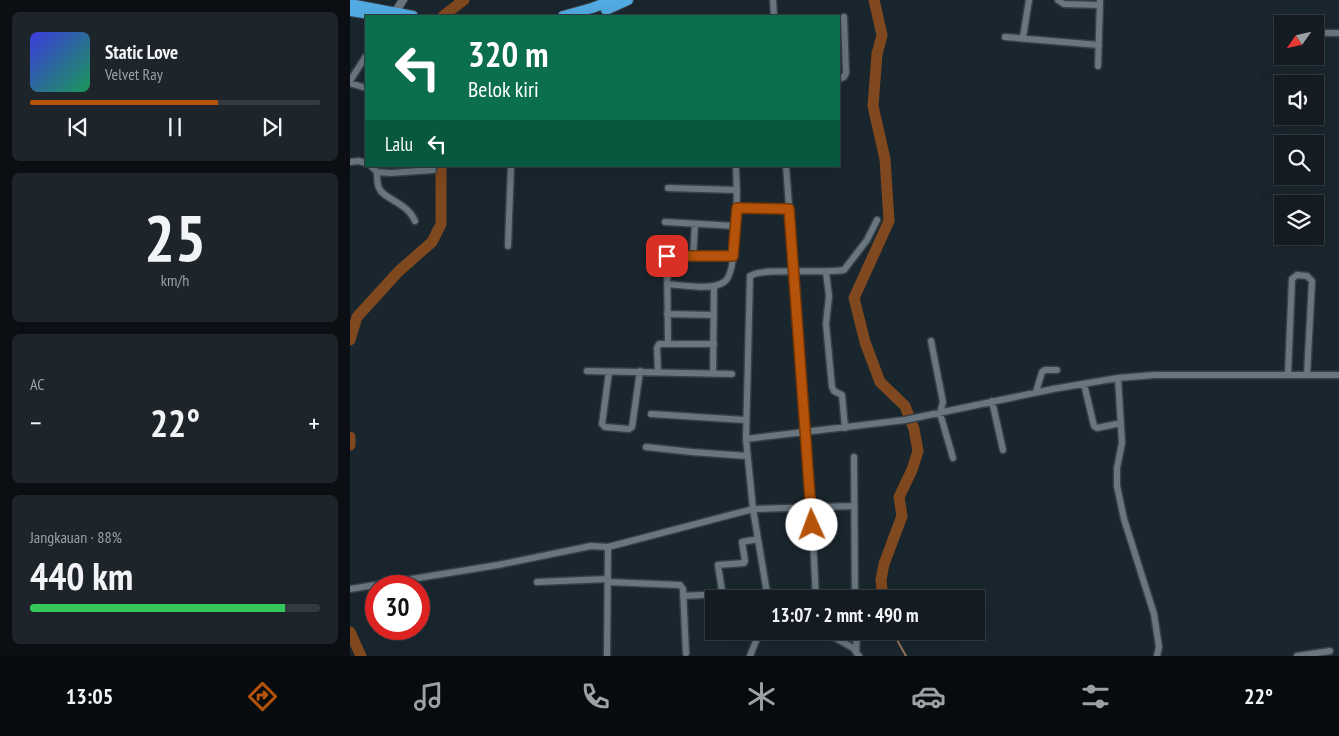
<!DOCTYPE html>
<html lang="id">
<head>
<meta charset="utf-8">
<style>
  body { margin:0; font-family:"PT Sans Narrow",sans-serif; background:#1d252a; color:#f1f3f6; height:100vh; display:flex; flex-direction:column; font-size:19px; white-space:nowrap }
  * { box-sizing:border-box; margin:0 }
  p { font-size:16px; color:#9da1a5 }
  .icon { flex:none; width:28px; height:28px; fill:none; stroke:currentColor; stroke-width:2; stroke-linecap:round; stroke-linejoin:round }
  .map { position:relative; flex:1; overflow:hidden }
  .side { display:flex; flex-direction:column; gap:12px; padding:12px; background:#0b0f13; width:350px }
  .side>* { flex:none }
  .guide { position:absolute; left:15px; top:15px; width:475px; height:152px; border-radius:0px; box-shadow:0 5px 20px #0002,0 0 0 1px #333a40; background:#0b6e4f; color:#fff; overflow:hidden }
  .needle { width:32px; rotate:236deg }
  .buttons { position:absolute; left:924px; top:15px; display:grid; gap:10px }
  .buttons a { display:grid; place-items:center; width:50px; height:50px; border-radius:0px; background:#141c22; box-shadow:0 5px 20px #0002,0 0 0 1px #333a40; font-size:25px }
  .speed { position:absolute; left:15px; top:575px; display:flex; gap:10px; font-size:25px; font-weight:700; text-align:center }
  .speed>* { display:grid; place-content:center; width:65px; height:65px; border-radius:50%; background:#141c22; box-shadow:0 5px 20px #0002,0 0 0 1px #333a40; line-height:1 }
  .speed .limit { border:8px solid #d22; background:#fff; color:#111 }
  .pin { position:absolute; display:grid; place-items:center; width:42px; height:42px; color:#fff; margin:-21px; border-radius:10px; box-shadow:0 2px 8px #0006 }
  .me { position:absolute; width:55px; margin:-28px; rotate:358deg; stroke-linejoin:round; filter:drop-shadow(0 0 4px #0008) }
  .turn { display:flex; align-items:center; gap:18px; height:105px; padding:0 20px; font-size:22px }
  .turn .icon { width:65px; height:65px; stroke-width:2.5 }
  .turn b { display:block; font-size:35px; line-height:42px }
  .then { display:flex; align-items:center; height:48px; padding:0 20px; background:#0003; gap:10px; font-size:19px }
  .big { font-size:38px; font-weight:600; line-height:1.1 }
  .side .widget { flex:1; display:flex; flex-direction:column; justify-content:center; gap:8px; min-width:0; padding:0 18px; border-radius:8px; background:#1d252a }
  .side .dial { align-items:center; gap:0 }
  .dial b { font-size:65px; line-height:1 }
  .song { display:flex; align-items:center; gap:15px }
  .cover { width:60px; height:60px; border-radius:8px; background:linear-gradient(135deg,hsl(240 70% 55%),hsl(150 70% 35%)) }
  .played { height:5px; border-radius:2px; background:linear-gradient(90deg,#b45309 65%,#333a40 65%) }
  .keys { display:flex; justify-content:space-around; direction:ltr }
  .heat { display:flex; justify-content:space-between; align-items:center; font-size:28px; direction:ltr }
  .charge { height:8px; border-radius:4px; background:linear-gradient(90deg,#34c759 88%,#333a40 0) }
  .trip { position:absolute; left:355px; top:590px; width:280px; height:50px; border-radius:0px; background:#141c22; box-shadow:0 5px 20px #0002,0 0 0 1px #333a40; font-weight:600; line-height:50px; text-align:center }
  .tab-bar { display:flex; height:80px; justify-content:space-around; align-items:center; background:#080b0e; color:#9da1a5 }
  .tab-bar .icon { width:35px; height:35px }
  .tab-bar .active { color:#b45309 }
  .tab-bar b { font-size:22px; color:#f1f3f6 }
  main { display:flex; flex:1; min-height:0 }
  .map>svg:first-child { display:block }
</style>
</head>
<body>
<main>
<section class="side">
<div class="widget">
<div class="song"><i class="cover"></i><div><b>Static Love</b><p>Velvet Ray</p></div></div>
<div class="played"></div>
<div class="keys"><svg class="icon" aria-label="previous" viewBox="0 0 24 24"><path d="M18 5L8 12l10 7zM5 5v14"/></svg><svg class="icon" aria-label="pause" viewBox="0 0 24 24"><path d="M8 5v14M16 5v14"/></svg><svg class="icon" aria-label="next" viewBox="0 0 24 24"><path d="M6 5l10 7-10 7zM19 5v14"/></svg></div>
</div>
<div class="widget dial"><b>25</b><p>km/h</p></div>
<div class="widget"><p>AC</p>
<div class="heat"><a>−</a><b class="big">22°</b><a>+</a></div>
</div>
<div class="widget"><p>Jangkauan · 88%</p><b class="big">440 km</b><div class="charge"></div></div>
</section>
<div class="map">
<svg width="989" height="656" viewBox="0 0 989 656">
  <rect width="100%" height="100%" fill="#1a262e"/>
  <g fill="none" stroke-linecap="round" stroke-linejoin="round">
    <!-- stream -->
    <path stroke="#997459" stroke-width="2" d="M 542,631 L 556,656"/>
    <!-- river -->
    <path stroke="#7f481e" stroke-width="11" d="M 524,0 L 532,35 L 527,54 L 523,106 L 535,159 L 539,221 L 504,298 L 515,342 L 530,382 L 555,406 L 564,429 L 568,451 L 562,470 L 549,497 L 552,516 L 534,564 L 531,580 L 533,599
      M 93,16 L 114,0
      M 0,340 L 7,317 L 49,271 L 82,242 L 91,224 L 91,166
      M 0,437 L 0,445
      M 0,632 L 11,656"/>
    <!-- minor casing -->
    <g stroke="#374047" stroke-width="9">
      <path id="minor" d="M 423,0 L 424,16
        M 708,0 L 714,4 L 750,5
        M 968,33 L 989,33
        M 655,37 L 749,45
        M 673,37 L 679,0
        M 748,66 L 750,0
        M 489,79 L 494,77 L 496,73 L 494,17
        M 0,81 L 16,56
        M 0,83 L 16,88
        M 0,162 L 9,161 L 16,163
        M 21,166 L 27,172 C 27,177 27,184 29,188 C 33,199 57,202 65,221
        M 436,166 L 461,500 L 466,599
        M 27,172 L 41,173 L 83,170
        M 318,188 L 387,190
        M 387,208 L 439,209
        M 315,222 L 386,226
        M 158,246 L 161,166
        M 305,256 L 383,256
        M 317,256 L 318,344
        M 343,256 L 345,224
        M 476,272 L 479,296 L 476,324 L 482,387 L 484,391 L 492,395 L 495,428
        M 317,284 C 333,285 361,291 374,282 C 389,273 387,187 386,168
        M 317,314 L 364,315
        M 581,341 L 593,402 L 590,413 L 603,458
        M 237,371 L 382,374
        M 259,372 L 252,424 L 255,427 L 279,429 L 282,427 L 290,371
        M 308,372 L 307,348 L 309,344 L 364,344
        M 363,374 L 364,287
        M 938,374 L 942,279 L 947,275 L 957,276 L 962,281 L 957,375
        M 768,378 L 772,443 L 767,468 L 767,486 L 774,519 L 804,614 L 809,647 L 807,656
        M 734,384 L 744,426 L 747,428 L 771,423
        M 686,392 L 692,372 L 695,370 L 707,370
        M 642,401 L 653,450
        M 301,414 L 395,420
        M 396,439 L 555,420 L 703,389 L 768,378 L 804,375 L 989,375
        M 296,447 L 342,452 L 397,456
        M 504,457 L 505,599
        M 187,582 L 258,579
        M 258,582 L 330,585 L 333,589 L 336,653
        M 0,589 L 148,565 L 241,546 L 258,547
        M 333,596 L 370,594 L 372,591 L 368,565 L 394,563 L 395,561 L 392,542 L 408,539
        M 418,599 L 403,509 L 396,439 L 400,276 C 413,267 473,274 494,270 L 517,240 L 527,220
        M 473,631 L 503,648 L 509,656
        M 506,652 L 507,631
        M 257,656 L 258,547 L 403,509 L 504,506
        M 400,656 L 410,631
        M 947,656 L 980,651"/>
    </g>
    <!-- tertiary casing -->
    <g stroke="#374047" stroke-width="10">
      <path id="tertiary" d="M 43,16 L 53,0"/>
    </g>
    <!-- trunk casing -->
    <g stroke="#374047" stroke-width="12">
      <path id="trunk" d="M 0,4 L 63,16
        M 256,10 L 278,0
        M 0,11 L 32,16
        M 213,16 L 242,8 L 263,0"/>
    </g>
    <!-- minor -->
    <use href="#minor" stroke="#697680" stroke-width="6"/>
    <!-- tertiary -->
    <use href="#tertiary" stroke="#697680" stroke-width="8"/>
    <!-- trunk -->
    <use href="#trunk" stroke="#52abe2" stroke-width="10"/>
  </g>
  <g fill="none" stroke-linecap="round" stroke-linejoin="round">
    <!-- route casing -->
    <g stroke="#753606" stroke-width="12">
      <path id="route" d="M 317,256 L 383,256 L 387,208 L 439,209 L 462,525"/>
    </g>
    <!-- route -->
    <use href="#route" stroke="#b45309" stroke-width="9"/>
  </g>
</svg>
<div class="buttons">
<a><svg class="needle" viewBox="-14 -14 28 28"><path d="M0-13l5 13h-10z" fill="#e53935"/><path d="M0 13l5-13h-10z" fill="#9da1a5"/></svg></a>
<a><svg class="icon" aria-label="sound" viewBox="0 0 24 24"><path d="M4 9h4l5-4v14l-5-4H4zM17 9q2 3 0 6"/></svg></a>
<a><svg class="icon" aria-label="search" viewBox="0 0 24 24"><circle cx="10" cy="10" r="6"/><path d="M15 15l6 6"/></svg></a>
<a><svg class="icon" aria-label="layers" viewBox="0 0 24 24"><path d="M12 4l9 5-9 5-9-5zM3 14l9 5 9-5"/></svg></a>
</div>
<div class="speed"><div class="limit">30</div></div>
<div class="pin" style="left:317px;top:256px;background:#d93025"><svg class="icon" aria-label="arrive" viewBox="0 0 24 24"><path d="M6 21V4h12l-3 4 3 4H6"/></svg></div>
<svg class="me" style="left:462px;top:525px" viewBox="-20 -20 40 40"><circle r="19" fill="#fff"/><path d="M0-13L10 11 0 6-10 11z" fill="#b45309"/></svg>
<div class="trip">13:07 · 2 mnt · 490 m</div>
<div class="guide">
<div class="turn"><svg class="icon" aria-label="left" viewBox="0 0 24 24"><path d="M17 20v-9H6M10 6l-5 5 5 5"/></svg><div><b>320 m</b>Belok kiri</div></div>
<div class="then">Lalu<svg class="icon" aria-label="left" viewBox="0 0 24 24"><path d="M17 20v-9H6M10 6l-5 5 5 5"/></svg></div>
</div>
</div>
</main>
<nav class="tab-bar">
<b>13:05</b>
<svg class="icon active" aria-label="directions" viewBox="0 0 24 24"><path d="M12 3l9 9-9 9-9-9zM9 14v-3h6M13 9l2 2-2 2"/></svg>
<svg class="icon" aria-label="music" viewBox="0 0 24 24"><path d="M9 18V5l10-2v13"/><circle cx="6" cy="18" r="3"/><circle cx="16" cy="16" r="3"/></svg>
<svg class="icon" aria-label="phone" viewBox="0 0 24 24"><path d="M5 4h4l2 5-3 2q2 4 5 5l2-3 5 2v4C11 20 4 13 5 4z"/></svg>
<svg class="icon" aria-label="climate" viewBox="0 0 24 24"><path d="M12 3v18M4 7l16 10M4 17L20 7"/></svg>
<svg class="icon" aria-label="car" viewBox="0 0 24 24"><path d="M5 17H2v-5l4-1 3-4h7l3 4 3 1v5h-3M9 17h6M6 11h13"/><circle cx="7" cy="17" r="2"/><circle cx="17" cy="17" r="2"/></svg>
<svg class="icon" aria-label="filters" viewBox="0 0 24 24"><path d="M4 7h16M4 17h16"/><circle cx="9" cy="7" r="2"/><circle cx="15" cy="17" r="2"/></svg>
<b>22°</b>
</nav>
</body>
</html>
